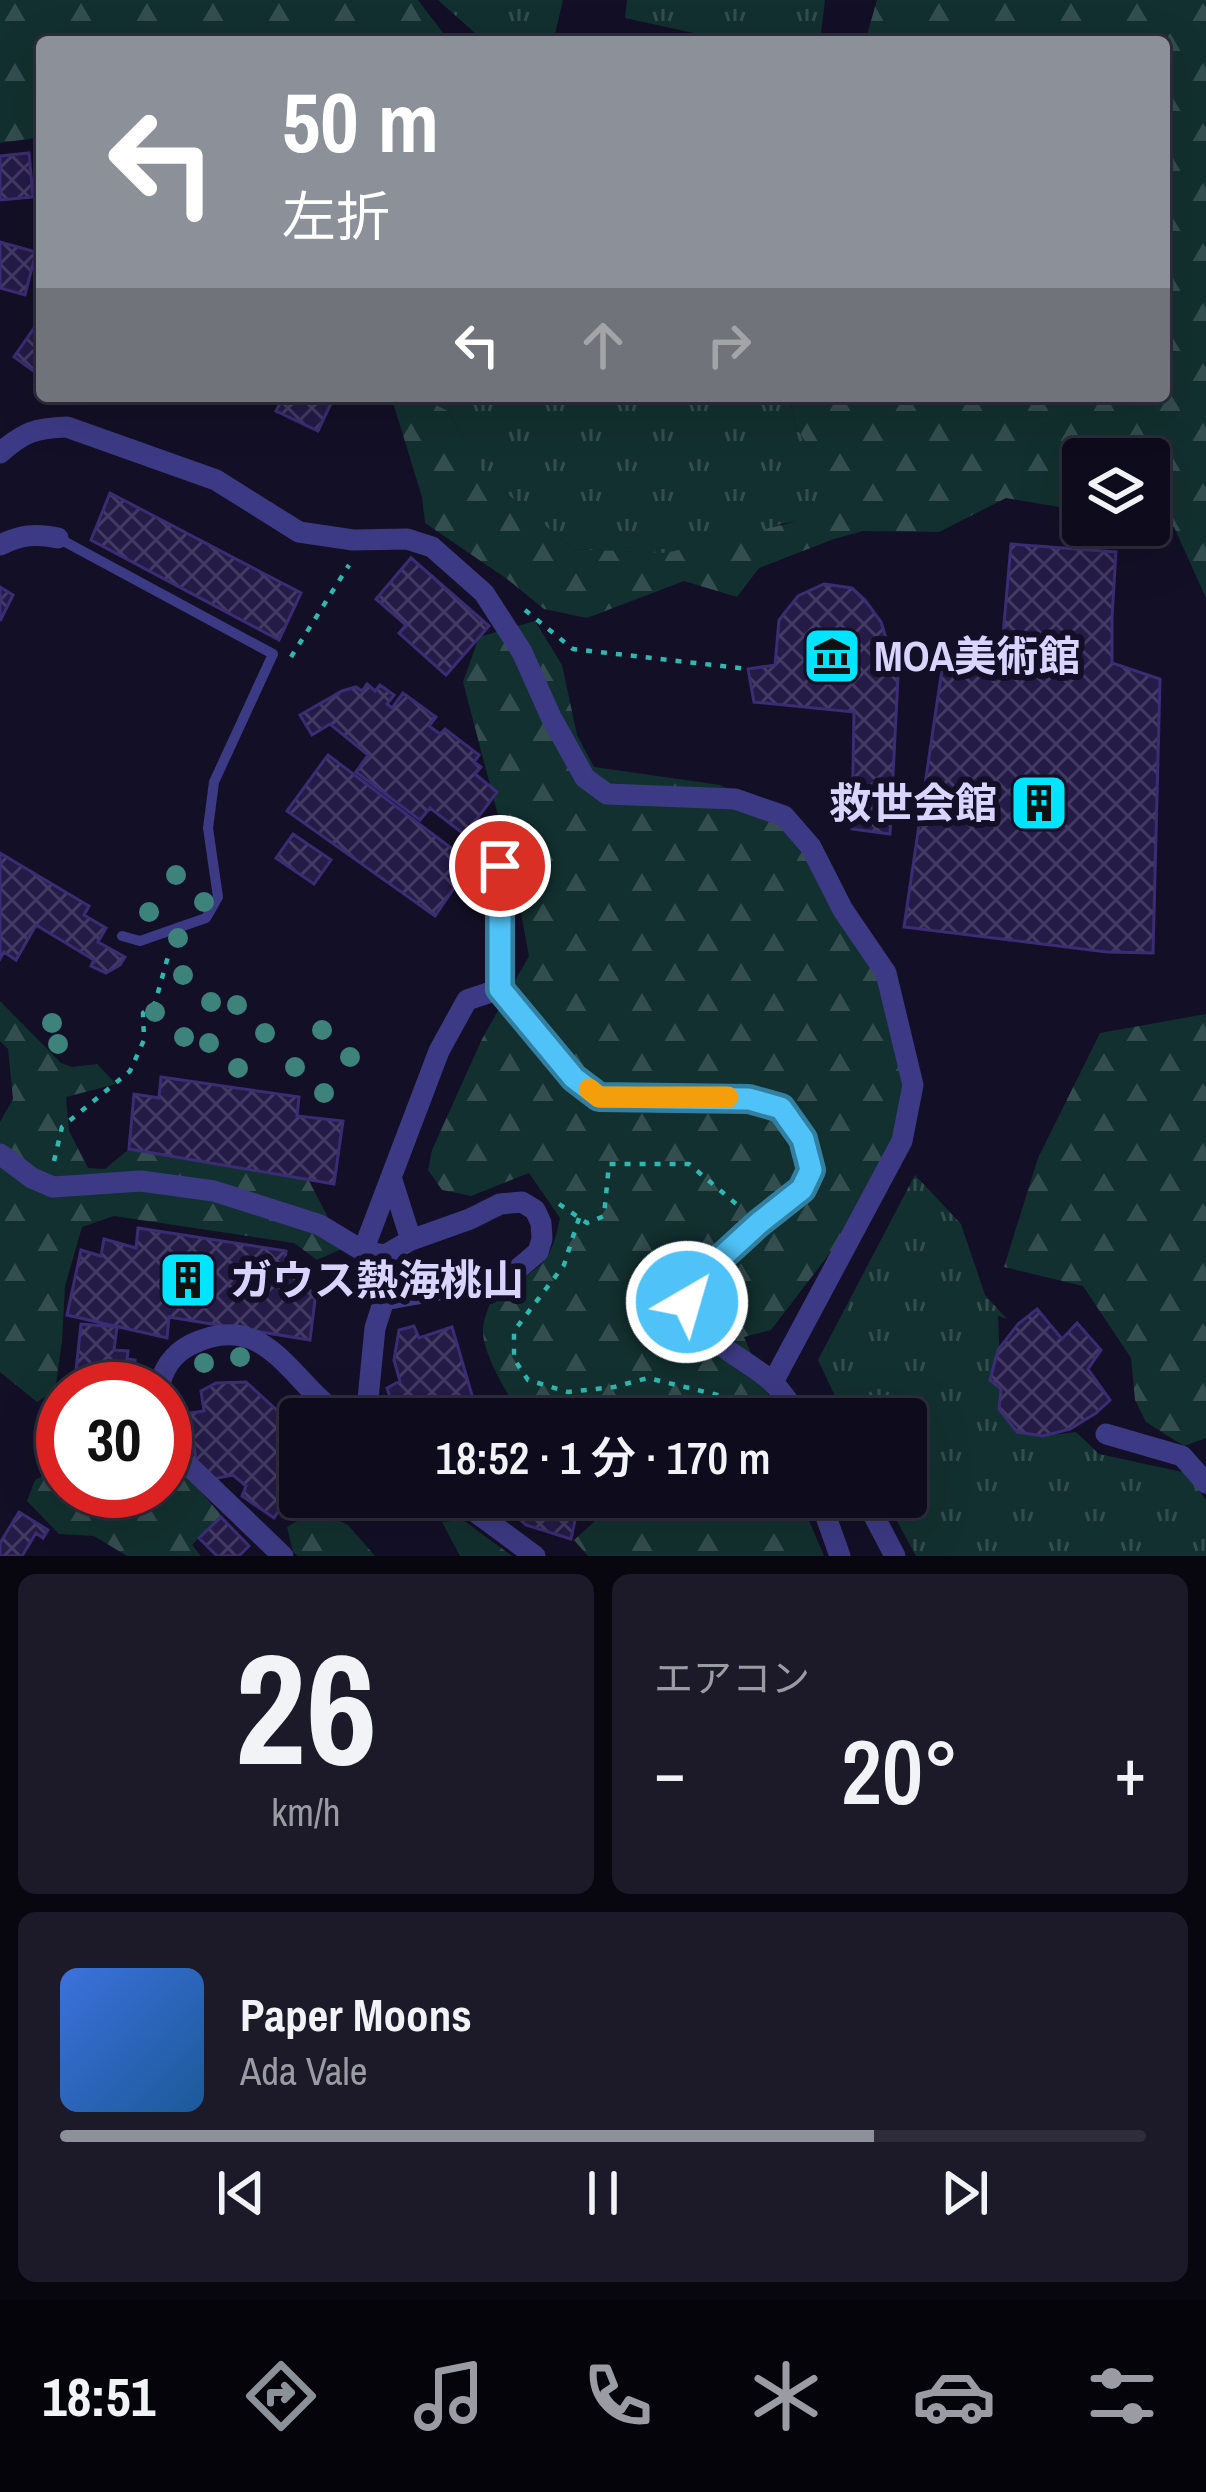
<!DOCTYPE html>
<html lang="ja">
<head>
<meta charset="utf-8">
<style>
  body { margin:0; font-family:"Archivo Narrow","Noto Sans JP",sans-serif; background:#1c1929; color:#f1f3f6; height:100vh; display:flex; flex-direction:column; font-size:45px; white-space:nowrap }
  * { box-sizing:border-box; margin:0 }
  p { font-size:39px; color:#9b9ba3 }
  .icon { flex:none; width:66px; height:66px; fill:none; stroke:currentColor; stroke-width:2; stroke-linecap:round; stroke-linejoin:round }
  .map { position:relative; height:1556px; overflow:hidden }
  .details { display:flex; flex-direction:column; gap:18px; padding:18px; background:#08060f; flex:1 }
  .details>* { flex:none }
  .banner { position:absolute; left:36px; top:36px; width:1134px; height:366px; border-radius:12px; box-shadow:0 12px 48px #0002,0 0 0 3px #2e2b3b; background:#8c9099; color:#fff; overflow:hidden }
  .buttons { position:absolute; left:1062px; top:438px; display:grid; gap:24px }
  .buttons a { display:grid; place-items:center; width:108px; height:108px; border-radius:12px; background:#0e0b1c; box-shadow:0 12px 48px #0002,0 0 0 3px #2e2b3b; font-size:60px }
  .speed { position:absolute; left:36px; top:1362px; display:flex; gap:24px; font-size:60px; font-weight:700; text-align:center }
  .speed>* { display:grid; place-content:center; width:156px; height:156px; border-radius:50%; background:#0e0b1c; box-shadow:0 12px 48px #0002,0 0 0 3px #2e2b3b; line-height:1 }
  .speed .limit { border:18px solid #d22; background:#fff; color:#111 }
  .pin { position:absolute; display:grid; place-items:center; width:102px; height:102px; color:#fff; margin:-51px; border:6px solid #fff; border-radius:50%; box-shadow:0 3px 12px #0007 }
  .me { position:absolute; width:132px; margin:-66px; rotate:38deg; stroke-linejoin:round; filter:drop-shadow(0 0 9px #0008) }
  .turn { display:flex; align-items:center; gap:42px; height:252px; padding:0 48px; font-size:54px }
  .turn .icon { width:156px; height:156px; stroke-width:2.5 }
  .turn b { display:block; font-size:84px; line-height:102px }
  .lanes { display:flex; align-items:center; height:114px; padding:0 48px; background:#0003; justify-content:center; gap:60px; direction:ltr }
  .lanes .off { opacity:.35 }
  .big { font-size:90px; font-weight:600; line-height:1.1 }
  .details .tile { flex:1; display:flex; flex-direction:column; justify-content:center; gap:18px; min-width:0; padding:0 42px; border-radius:18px; background:#1c1929 }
  .details .dial { align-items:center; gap:0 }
  .dial b { font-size:156px; line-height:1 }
  .song { display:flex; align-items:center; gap:36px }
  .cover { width:144px; height:144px; border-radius:18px; background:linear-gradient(135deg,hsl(220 70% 55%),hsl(210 70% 35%)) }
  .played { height:12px; border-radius:6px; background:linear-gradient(90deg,#8c9099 75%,#2e2b3b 75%) }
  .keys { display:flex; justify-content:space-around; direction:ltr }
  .heat { display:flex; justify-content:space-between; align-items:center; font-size:66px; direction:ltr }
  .details .tiles { flex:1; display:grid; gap:18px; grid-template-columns:1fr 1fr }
  .tile:last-child { grid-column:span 2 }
  .trip { position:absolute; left:279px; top:1398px; width:648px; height:120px; border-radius:12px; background:#0e0b1c; box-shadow:0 12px 48px #0002,0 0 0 3px #2e2b3b; font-weight:600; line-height:120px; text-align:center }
  .menu { display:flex; height:192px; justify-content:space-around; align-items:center; background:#06040b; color:#9b9ba3 }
  .menu .icon { width:84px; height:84px }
  .menu .selected { color:#8c9099 }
  .menu b { font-size:54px; color:#f1f3f6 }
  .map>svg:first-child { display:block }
</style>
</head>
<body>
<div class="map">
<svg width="1206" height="1556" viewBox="0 0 1206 1556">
  <defs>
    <pattern id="grass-tufts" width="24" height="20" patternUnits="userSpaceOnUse" patternTransform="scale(3)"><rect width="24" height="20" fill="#12302f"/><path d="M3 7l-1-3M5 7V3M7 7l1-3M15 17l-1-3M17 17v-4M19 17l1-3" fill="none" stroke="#344d4e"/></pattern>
    <pattern id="forest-firs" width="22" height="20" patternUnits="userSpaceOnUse" patternTransform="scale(3)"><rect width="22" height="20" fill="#12302f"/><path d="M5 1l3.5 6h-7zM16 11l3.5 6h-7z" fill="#344d4e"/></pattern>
    <pattern id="building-cross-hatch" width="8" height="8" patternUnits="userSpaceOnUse" patternTransform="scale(3)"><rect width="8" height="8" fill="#241b47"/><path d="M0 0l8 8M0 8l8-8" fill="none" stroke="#433b63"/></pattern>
  </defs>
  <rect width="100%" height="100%" fill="#130f26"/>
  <!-- grass -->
  <path fill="url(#grass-tufts)" d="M 438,0 L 563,0 L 553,42 L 485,42 Z
    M 627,0 L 825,0 L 820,42 L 735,42 L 625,18 Z
    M 411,396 L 789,396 L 796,427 L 852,513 L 780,524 L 719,556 L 573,549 L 484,475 L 448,411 Z
    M 915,1175 L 961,1224 L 985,1295 L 1007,1319 L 998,1316 L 1001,1389 L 1043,1436 L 1076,1432 L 1099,1454 L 1187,1473 L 1206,1500 L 1206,1556 L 916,1556 L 884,1497 L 906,1497 L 906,1419 L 846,1419 L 818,1360 Z"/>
  <!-- forest -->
  <path fill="url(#forest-firs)" d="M 0,0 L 418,0 L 450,42 L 42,42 L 42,137 L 0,143 Z
    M 877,0 L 1206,0 L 1206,598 L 1174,527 L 1149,522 L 1149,459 L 1083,459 L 1083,511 L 1006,498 L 939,532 L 863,531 L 834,539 L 759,568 L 737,597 L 684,581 L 587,618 L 544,609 L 507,579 L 425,523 L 422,497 L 391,396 L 418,396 L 448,411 L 484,474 L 573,549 L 666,553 L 848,509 L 796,427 L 789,396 L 1164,396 L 1164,42 L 865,42 Z
    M 535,621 L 562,665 L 577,735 L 594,767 L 720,785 L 784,816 L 883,974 L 909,1061 L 902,1141 L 833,1249 L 771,1330 L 744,1337 L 779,1419 L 525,1419 C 510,1400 481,1352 483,1328 C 484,1315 491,1302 496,1290 C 540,1269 550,1267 560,1218 L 529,1173 L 471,1196 L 442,1190 L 428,1170 L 432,1150 L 482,1039 L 529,956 L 514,876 L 463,682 L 479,637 Z
    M 0,1001 L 61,1063 L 72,1067 L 97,1064 L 116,1084 L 66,1097 L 69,1131 L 88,1168 L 105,1169 L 129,1149 L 308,1179 L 344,1248 L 317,1260 L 294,1243 L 114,1216 L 82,1227 L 65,1286 L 62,1341 L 55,1391 L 37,1402 L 0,1372 L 0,1122 L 13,1099 L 8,1049 L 0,1041 Z
    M 1206,1014 L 1206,1438 L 1184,1446 L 1146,1422 L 1135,1400 L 1131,1358 L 1083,1286 L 1004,1267 L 1038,1158 L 1100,1033 Z
    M 165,1450 L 221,1515 L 192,1545 L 201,1556 L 127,1556 L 94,1536 L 59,1534 L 27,1501 L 35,1480 L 63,1465 L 63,1491 L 165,1491 Z
    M 606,1497 L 799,1497 L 824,1556 L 588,1556 L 574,1540 L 604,1513 Z
    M 316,1510 L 348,1525 L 375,1556 L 298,1556 L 293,1552 L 287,1527 Z
    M 463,1520 L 512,1556 L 460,1556 L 442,1522 Z"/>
  <!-- building -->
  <path fill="url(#building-cross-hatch)" stroke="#3b2d73" stroke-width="3" d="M 29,153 L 33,197 L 0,200 L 0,156 Z
    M 0,242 L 36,252 L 25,295 L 0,288 Z
    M 41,318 L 42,318 L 42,377 L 14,357 Z
    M 284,396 L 332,396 L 334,397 L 318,431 L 276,411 Z
    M 110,493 L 301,593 L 279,640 L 91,540 Z
    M 1011,544 L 1116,552 L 1112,617 L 1112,663 L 1160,679 L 1153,953 L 1107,952 L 904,927 L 942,669 L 1000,670 Z
    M 411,558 L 489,626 L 446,675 L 399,633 L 406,625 L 376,599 Z
    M 824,584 L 852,588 L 865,600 L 881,622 L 898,677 L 890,834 L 852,829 L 854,712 L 754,702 L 748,669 L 775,665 L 779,620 L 798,596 Z
    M 0,587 L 13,595 L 0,621 Z
    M 367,684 L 375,691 L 380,685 L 394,695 L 387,704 L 392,708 L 403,693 L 436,717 L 429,726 L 440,734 L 445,729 L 479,755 L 474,762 L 481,767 L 475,774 L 497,792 L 465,835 L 430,808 L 420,820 L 356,772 L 368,755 L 330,724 L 312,735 L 300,715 L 342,691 L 356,687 L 362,691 Z
    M 328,755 L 471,863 L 435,916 L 287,811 Z
    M 293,834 L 331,860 L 314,884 L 276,858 Z
    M 0,853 L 89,906 L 84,915 L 106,928 L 98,942 L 125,957 L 120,965 L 106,973 L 91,966 L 94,960 L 36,925 L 16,960 L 4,952 L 0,959 Z
    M 161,1077 L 299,1097 L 297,1116 L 343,1121 L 334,1184 L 129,1149 L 134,1094 L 159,1098 Z
    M 138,1228 L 286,1251 L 284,1269 L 302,1271 L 300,1289 L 316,1292 L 310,1340 L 169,1317 L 167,1338 L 67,1315 L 81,1250 L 101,1256 L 104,1239 L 136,1248 Z
    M 1037,1309 L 1062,1339 L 1077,1323 L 1101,1350 L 1088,1369 L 1110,1400 L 1096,1413 L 1070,1429 L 1043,1436 L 1017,1432 L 999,1409 L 1001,1389 L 990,1380 L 998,1350 L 1018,1324 Z
    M 81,1324 L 117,1327 L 114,1350 L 128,1351 L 127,1359 L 135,1360 L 133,1375 L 128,1374 L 127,1387 L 138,1389 L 80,1389 L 80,1385 L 87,1386 L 89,1371 L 76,1370 Z
    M 414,1326 L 419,1338 L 452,1327 L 479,1419 L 397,1419 L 387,1388 L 400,1381 L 394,1360 L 399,1330 Z
    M 246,1382 L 280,1413 L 287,1403 L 301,1416 L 293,1424 L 300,1431 L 300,1478 L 274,1518 L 242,1496 L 246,1486 L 233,1475 L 213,1479 L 197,1469 L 190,1413 L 204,1411 L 201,1391 L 216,1383 Z
    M 497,1497 L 580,1497 L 571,1539 L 526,1525 Z
    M 19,1512 L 48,1530 L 43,1538 L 36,1533 L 22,1556 L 0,1556 L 0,1543 Z
    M 221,1517 L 249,1546 L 239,1556 L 217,1556 L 199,1538 Z"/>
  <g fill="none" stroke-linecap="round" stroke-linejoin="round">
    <!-- path -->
    <path stroke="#2fb8b0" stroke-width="4.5" stroke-dasharray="6 9" stroke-linecap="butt" d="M 525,610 L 573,649 L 748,669
      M 291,657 L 349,565
      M 54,1161 L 62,1127 L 130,1071 L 144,1040 L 143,1013 L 155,1003 L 169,953
      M 559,1204 L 587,1223 L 604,1216 L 609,1164 L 689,1164 L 741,1208
      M 579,1218 L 564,1265 L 514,1331 L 514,1359 L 528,1380 L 568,1392 L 614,1387 L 648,1378 L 730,1398 L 750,1419"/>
    <!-- service -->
    <path stroke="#3d3a85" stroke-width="10" d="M 58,538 L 273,654 L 214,782 L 208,828 L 218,897 L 206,918 L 140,941 L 122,936
      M 500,865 L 500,989"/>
    <!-- minor -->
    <path stroke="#3d3a85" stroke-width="21" d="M 0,453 C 24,432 35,428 67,427 L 216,480 L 299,532 L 353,540 L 407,539 L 432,547 L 484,593 L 522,652 L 551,717 L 585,778 L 607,794 L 735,799 L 784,816 L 811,847 L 843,910 L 886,973 L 913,1085 L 902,1141 L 773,1382
      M 0,545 C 21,535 35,533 58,538
      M 0,1154 L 32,1178 L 53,1187 L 141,1181 L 214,1191 L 320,1225 L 363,1251 L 385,1255 L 411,1240
      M 363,1251 L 439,1051 L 467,1000 L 500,989 L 574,1078 L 599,1097 L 749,1098 L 781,1109 L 803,1139 L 811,1170 L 803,1189 L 759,1224 L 688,1289 C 686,1336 740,1354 770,1380 C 782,1390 791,1406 800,1419
      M 159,1389 C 162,1370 173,1354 190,1345 C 269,1306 291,1387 346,1419
      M 366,1419 L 375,1328 L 384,1300 L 507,1278 L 538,1252 L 542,1239 L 541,1223 L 535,1210 L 522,1202 L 500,1204 L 470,1219 L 411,1240 L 391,1177
      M 1106,1434 L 1182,1456 L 1206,1483
      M 165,1438 L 186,1463 L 283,1556
      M 455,1497 L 535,1556
      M 819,1497 L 840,1556
      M 864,1497 L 895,1556"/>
  </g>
  <!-- trees -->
  <g fill="#3d827b">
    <circle cx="176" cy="875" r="10"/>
    <circle cx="204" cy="902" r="10"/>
    <circle cx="149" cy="912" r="10"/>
    <circle cx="178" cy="938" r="10"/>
    <circle cx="183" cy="975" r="10"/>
    <circle cx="211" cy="1002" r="10"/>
    <circle cx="237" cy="1005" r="10"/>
    <circle cx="155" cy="1012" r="10"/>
    <circle cx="52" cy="1023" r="10"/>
    <circle cx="322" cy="1030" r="10"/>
    <circle cx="265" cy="1033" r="10"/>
    <circle cx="184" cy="1037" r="10"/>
    <circle cx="209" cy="1043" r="10"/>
    <circle cx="58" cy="1044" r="10"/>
    <circle cx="350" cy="1057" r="10"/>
    <circle cx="295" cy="1067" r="10"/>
    <circle cx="238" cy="1068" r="10"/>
    <circle cx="324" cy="1093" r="10"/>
    <circle cx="240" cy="1357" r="10"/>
    <circle cx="204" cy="1363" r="10"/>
  </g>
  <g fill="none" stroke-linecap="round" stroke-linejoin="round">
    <!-- route casing -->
    <g stroke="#337fa1" stroke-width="30">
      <path id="route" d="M 500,866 L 500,989 L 574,1078 L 599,1097 L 749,1099 L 781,1108 L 803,1139 L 811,1170 L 802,1189 L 759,1223 L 688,1288 L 687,1302"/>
    </g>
    <!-- route -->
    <use href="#route" stroke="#4fc3f7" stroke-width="21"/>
    <!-- slow -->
    <path stroke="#f59e0b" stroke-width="21" d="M 589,1089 L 599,1097 L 728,1097"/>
  </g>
  <!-- icons -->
  <defs>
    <g id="museum-square" transform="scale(3)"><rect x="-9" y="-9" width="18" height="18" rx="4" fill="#00e5ff" stroke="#130f26"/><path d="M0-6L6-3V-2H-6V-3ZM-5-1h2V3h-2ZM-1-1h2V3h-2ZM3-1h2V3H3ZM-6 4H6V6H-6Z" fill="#111"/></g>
    <g id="building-square" transform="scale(3)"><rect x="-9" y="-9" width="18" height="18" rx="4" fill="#00e5ff" stroke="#130f26"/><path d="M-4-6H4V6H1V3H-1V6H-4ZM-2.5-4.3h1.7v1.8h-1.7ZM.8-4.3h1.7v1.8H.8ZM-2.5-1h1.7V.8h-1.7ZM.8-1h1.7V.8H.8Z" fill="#111"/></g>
  </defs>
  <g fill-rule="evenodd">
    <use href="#museum-square" x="832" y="656"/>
    <use href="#building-square" x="1039" y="803"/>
    <use href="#building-square" x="188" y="1280"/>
  </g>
  <g text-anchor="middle" stroke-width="12" stroke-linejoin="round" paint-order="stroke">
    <!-- poi labels -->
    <g font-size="42" font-weight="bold" fill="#d9d4ff" stroke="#130f26" text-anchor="start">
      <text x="874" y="671">MOA美術館</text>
      <text x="997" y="818" text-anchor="end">救世会館</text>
      <text x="230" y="1295">ガウス熱海桃山</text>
    </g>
  </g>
</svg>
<div class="buttons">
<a><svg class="icon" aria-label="layers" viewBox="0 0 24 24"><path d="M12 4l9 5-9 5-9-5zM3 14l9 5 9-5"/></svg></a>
</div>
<div class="speed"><div class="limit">30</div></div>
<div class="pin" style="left:500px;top:866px;background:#d93025"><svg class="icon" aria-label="arrive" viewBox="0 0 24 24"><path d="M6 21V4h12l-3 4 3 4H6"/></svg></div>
<svg class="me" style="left:687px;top:1302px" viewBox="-20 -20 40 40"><circle r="17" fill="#4fc3f7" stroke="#fff" stroke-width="3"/><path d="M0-11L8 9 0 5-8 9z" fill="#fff"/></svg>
<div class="trip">18:52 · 1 分 · 170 m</div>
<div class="banner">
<div class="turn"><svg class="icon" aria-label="left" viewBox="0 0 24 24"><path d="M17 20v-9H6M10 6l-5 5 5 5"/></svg><div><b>50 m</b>左折</div></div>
<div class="lanes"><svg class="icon" aria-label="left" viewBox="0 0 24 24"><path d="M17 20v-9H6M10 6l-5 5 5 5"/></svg><svg class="icon off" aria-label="ahead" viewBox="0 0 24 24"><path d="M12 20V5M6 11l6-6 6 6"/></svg><svg class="icon off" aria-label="right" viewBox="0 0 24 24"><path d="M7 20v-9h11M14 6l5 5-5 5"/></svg></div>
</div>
</div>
<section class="details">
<div class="tiles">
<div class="tile dial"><b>26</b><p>km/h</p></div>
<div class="tile"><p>エアコン</p>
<div class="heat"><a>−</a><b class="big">20°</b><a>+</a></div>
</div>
<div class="tile">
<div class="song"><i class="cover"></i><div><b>Paper Moons</b><p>Ada Vale</p></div></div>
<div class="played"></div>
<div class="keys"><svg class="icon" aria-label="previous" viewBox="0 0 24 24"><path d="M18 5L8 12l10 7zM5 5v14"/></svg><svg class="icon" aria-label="pause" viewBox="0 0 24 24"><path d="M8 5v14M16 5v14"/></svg><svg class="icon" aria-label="next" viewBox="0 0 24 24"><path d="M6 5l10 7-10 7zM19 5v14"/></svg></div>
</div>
</div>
</section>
<nav class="menu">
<b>18:51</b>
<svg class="icon selected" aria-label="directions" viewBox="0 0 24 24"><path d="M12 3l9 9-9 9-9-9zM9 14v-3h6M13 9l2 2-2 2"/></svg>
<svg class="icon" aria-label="music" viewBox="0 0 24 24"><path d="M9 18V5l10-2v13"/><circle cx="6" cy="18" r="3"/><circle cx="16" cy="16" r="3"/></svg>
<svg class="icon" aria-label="phone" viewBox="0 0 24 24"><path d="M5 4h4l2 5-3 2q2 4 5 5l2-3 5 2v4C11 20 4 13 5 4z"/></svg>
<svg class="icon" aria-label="climate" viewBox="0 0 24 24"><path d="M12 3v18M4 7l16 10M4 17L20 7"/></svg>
<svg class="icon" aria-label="car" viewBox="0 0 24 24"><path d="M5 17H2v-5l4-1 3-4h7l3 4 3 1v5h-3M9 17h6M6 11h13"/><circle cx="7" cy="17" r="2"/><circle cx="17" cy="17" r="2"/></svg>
<svg class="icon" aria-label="filters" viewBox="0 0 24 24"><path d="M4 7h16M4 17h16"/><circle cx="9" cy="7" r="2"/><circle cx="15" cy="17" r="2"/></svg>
</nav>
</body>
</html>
